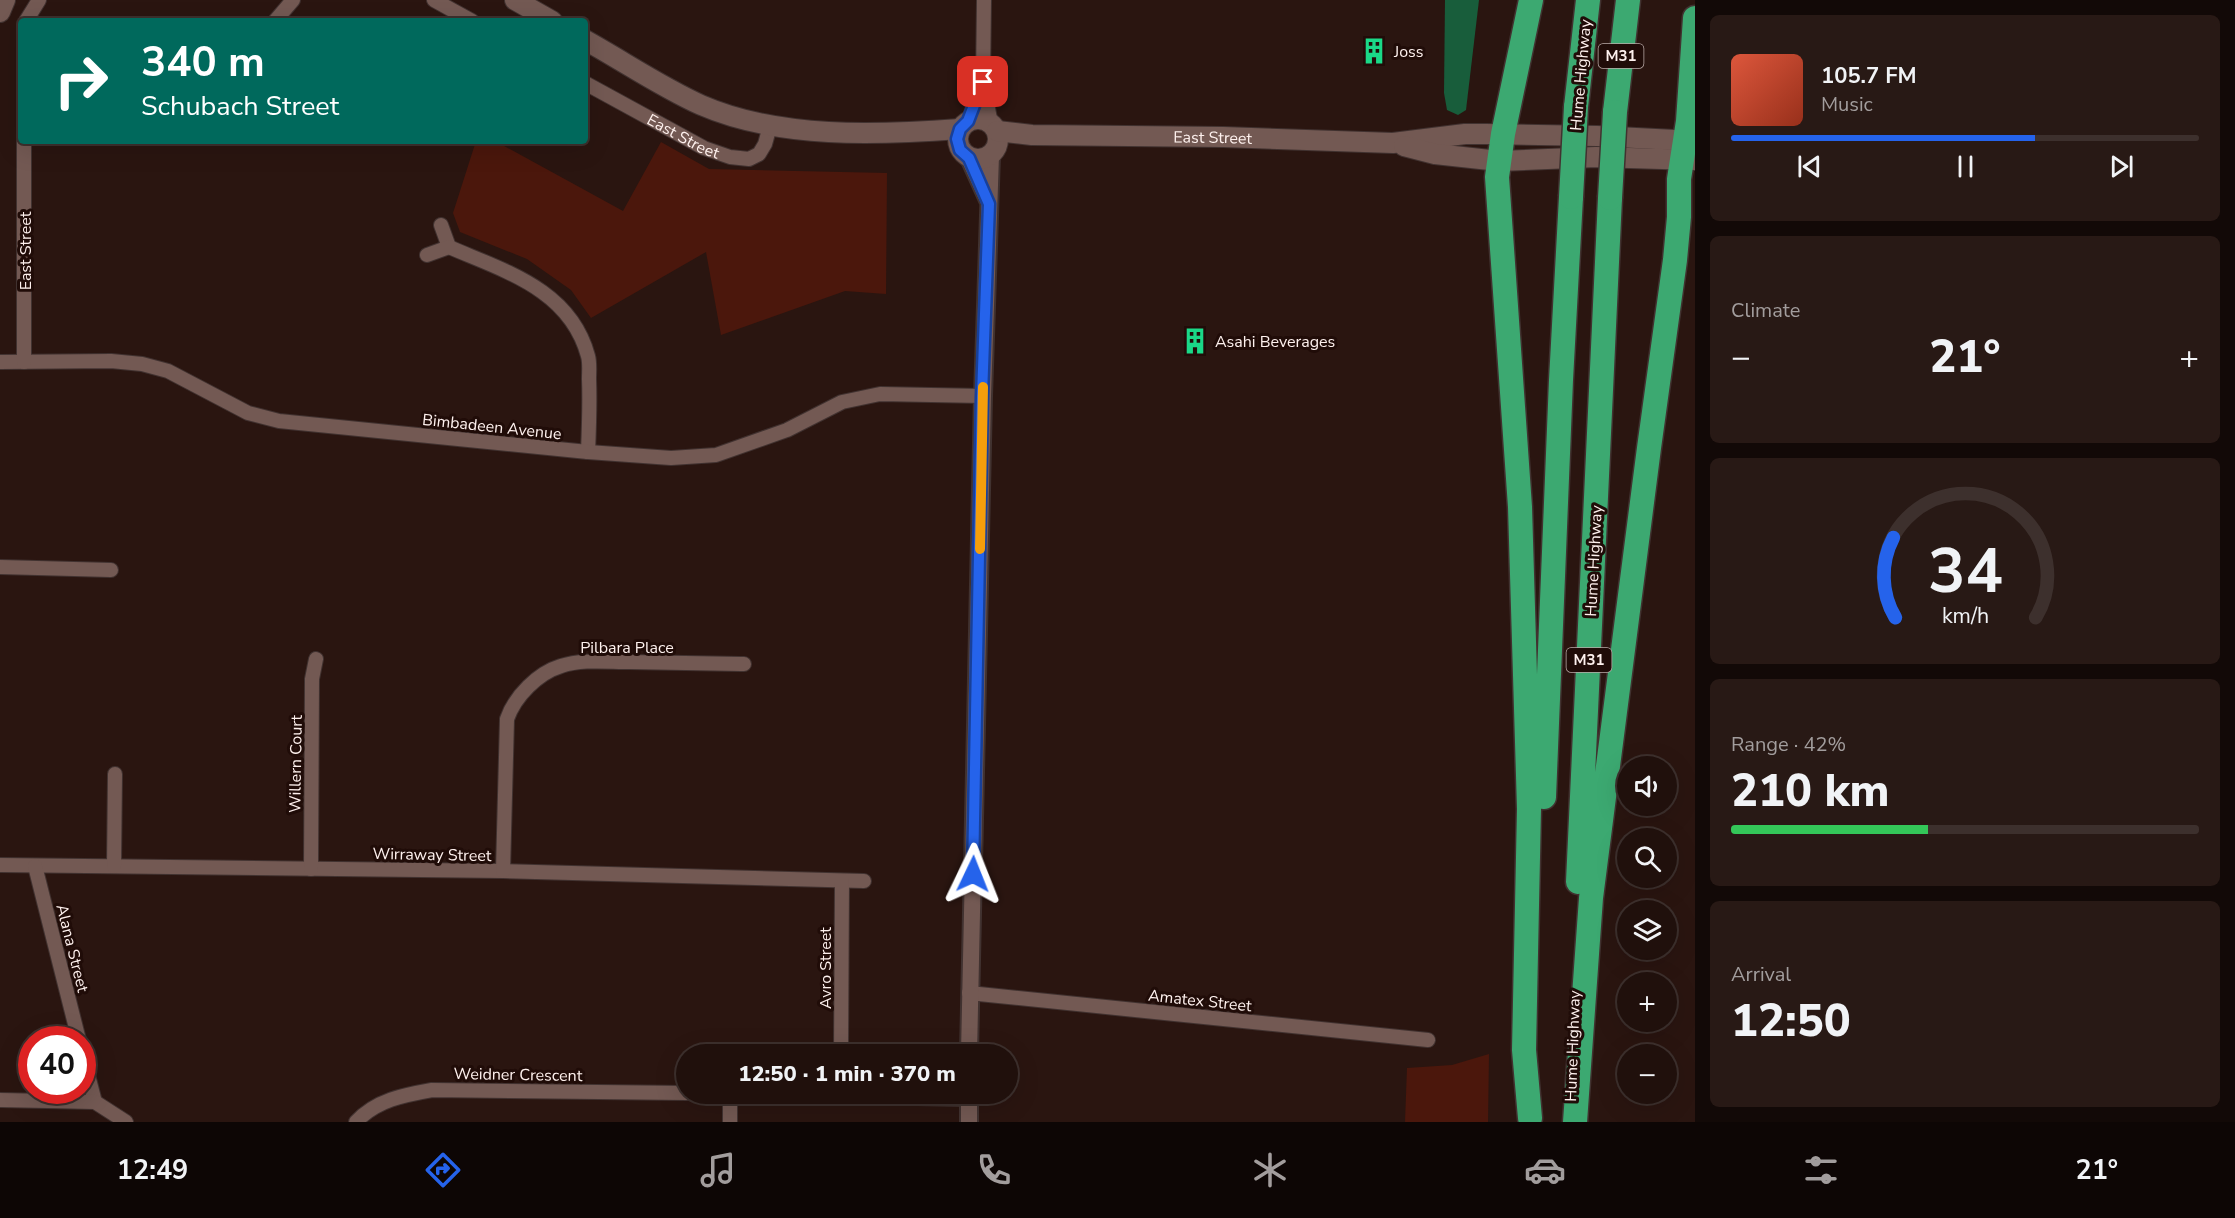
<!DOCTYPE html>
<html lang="en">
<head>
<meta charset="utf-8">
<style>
  body { margin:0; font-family:"Nunito Sans",sans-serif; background:#281915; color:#f1f3f6; height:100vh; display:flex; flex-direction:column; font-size:22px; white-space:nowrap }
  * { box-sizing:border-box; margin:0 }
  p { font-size:20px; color:#a29d9d }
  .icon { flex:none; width:33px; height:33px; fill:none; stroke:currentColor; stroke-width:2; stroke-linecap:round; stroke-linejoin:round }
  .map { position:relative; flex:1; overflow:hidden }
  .drawer { display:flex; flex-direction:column; gap:15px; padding:15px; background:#120907; width:540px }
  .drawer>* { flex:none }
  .guide { position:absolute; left:18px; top:18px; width:570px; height:126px; border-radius:6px; box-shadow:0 6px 24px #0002,0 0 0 2px #3d302d; background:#00695c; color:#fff; overflow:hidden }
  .controls { position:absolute; left:1617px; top:756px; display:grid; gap:12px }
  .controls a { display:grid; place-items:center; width:60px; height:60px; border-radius:50%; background:#20100c; box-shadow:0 6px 24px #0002,0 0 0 2px #3d302d; font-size:30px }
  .speed { position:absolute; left:18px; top:1026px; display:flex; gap:12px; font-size:30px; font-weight:700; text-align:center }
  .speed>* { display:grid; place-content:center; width:78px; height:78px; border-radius:50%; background:#20100c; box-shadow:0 6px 24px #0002,0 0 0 2px #3d302d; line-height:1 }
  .speed .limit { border:9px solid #d22; background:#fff; color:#111 }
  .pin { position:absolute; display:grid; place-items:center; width:51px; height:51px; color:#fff; margin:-26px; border-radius:12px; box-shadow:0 3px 9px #0006 }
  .me { position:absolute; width:66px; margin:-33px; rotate:2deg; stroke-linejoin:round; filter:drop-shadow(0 0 4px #0008) }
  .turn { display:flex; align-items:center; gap:21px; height:126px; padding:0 24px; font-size:27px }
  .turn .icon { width:78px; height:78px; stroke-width:2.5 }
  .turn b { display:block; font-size:42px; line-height:51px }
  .big { font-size:45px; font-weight:800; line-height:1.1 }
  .drawer .tile { flex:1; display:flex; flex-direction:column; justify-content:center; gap:9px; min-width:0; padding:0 21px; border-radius:9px; background:#281915 }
  .drawer .dial { align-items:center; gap:0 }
  .dial svg { height:156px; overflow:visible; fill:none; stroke:#3d302d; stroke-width:7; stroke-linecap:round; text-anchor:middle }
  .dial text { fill:#f1f3f6; stroke:none }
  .song { display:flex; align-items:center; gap:18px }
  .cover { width:72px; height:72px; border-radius:9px; background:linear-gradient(135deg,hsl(10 70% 55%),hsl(10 70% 35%)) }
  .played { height:6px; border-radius:3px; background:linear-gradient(90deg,#2563eb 65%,#3d302d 65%) }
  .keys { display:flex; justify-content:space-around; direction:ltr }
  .heat { display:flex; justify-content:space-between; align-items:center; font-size:33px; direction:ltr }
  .charge { height:9px; border-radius:4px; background:linear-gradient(90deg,#34c759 42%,#3d302d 0) }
  .trip { position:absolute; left:676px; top:1044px; width:342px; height:60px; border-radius:30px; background:#20100c; box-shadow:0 6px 24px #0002,0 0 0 2px #3d302d; font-weight:800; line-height:60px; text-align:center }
  .menu { display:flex; height:96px; justify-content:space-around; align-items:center; background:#0d0605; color:#a29d9d }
  .menu .icon { width:42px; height:42px }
  .menu .on { color:#2563eb }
  .menu b { font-size:27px; color:#f1f3f6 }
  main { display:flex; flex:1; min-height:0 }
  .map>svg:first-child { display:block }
</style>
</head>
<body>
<main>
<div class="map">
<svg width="1695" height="1122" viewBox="0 0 1695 1122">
  <rect width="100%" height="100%" fill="#2a1510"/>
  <!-- green -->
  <path fill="#4b170c" d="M 476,141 L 495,141 L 623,211 L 661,142 L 709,169 L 887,173 L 886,294 L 845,291 L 721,335 L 706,252 L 591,318 L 571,290 L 527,259 L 460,232 L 453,213 Z
    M 1489,1054 L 1488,1122 L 1405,1122 L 1407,1068 L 1452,1065 Z"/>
  <!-- water -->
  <path fill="#185d3b" d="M 1445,0 L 1479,0 L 1466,110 L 1458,115 L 1447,110 L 1444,93 Z"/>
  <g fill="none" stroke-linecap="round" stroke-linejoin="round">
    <!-- minor casing -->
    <g stroke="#413230" stroke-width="16">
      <g id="minor">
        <path d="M 434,0 L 472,21"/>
        <path d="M 984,0 L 983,82 L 991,124"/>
        <path d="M 26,21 L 39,0"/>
        <path d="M 275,21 L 293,0"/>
        <path id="s1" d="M 585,83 L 704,148 L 730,157 L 749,159 L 759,154 L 765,144 L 770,126"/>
        <path d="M 968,121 L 983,82"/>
        <path d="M 441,225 L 449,247"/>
        <path d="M 427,255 L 449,247 C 504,271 570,289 588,356 C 590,363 589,371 589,379 C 590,403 589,428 588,452"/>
        <path d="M 0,362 L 111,361 L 142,364 L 168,371 L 248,413 L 279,421 L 588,452 L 671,458 L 716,455 L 787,430 L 842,402 L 880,394 L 983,396"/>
        <path d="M 24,362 L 24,141"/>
        <path d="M 0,567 L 111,570"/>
        <path d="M 0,865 L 503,871 L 864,881"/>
        <path d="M 35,866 L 79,1040"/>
        <path d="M 114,866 L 115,774"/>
        <path d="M 311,869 L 312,679 L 316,659"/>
        <path d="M 503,871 L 507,719 C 515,696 538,673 561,666 C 582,659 607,662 629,662 C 668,663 706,663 744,664"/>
        <path d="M 969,993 L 1428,1040"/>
        <path d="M 82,1052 L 95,1102"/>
        <path d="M 841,1054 L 842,881"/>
        <path d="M 715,1094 L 969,1099"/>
        <path d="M 0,1100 L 95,1102 L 126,1122"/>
        <path d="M 356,1122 C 376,1100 404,1095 432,1090 L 687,1093"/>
        <path d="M 730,1122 L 730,1094"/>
      </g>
    </g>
    <!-- tertiary casing -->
    <g stroke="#413230" stroke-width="20">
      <path id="tertiary" d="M 969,158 L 988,200
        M 969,1054 L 983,396 L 991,155
        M 969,1122 L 969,1094"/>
    </g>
    <!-- secondary casing -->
    <g stroke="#413230" stroke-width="22">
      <g id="secondary">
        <path d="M 515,0 L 552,21"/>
        <path d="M 0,12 L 5,0"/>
        <path d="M 585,40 C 623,61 661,87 701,105 C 779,139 877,135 960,129"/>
        <circle cx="978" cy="139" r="20"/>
        <path id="s2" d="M 997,131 L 1032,135 L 1223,137 L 1393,143 L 1465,134 L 1486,134 L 1597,136 L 1695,141"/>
        <path d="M 1404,146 L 1435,154 L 1499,161 L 1596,157 L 1695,160"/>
      </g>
    </g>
    <!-- motorway casing -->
    <g stroke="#413230" stroke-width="27">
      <path id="motorway" d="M 1576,107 L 1588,0
        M 1615,112 L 1628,0
        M 1544,797 L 1561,380 L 1571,197
        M 1578,882 L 1610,198
        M 1530,1118 L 1524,1050 L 1529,809 L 1520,507 L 1497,177 L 1503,134 L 1531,0
        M 1575,1122 L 1591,898 L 1649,448 L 1675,260 L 1679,217 L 1679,179 L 1688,121 L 1695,18"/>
    </g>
    <!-- minor -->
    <use href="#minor" stroke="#735953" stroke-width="14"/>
    <!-- tertiary -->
    <use href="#tertiary" stroke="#735953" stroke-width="16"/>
    <!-- secondary -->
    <use href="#secondary" stroke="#735953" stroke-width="20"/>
    <!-- motorway -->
    <use href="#motorway" stroke="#3ca971" stroke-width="24"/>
    <!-- motorway-bridge casing -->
    <g stroke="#413230" stroke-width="27" stroke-linecap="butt">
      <path id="motorway-bridge" d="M 1571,197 L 1576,107
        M 1610,198 L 1615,112"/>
    </g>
    <!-- motorway-bridge -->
    <use href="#motorway-bridge" stroke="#3ca971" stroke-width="24"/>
  </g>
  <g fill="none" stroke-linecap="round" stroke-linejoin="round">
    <!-- route casing -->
    <g stroke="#184099" stroke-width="15">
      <path id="route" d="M 973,874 L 982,396 L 989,204 L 969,158 L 960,150 L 957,139 L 960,129 L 968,121 L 983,82"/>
    </g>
    <!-- route -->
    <use href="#route" stroke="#2563eb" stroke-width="10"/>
    <!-- slow -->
    <path stroke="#f59e0b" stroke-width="10" d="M 980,549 L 983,387"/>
  </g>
  <!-- icons -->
  <defs>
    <g id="building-bare" transform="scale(2.07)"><path d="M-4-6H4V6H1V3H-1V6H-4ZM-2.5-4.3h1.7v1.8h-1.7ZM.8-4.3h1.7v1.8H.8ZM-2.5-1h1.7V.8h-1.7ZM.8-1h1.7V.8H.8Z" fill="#1ad988" stroke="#200c08" stroke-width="2.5" paint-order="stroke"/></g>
  </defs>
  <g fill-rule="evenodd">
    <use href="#building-bare" x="1374" y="51"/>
    <use href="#building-bare" x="1195" y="341"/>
  </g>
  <g text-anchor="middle" stroke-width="6" stroke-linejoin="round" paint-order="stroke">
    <!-- shield labels -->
    <g fill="#200c08" stroke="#bbaca9" stroke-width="1.5">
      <rect x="1598.5" y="44" width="45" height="24" rx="4.5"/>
      <rect x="1566.5" y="648" width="45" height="24" rx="4.5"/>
    </g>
    <g font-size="15" font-weight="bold" fill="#fef1ee">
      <text x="1621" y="61">M31</text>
      <text x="1589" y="665">M31</text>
    </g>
    <!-- poi labels -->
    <g font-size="16" fill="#fef1ee" stroke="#200c08" text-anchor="start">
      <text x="1394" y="57">Joss</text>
      <text x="1215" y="347">Asahi Beverages</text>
    </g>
    <!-- street labels -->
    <g font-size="16" fill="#fef1ee" stroke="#200c08">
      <text transform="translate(1580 75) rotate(-85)" y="6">Hume Highway</text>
      <text dy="6" stroke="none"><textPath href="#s1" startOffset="112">East Street</textPath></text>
      <text dy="6" stroke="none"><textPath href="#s2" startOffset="216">East Street</textPath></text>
      <text transform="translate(25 251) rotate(-90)" y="6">East Street</text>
      <text transform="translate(492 426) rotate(6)" y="6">Bimbadeen Avenue</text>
      <text transform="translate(1593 561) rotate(-87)" y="6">Hume Highway</text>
      <text x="627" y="653">Pilbara Place</text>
      <text transform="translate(295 764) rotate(-89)" y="6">Willern Court</text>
      <text transform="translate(432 854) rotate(1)" y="6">Wirraway Street</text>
      <text transform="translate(73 948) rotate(76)" y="6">Alana Street</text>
      <text transform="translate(825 968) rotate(-90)" y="6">Avro Street</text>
      <text transform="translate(1200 1000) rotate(6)" y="6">Amatex Street</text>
      <text transform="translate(1572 1046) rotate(-88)" y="6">Hume Highway</text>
      <text transform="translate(518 1074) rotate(1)" y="6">Weidner Crescent</text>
    </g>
  </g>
</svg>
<div class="controls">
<a><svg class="icon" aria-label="sound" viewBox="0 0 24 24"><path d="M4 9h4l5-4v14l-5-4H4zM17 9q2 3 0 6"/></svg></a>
<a><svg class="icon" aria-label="search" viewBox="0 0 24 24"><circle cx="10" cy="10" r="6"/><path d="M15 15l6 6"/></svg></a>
<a><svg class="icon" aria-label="layers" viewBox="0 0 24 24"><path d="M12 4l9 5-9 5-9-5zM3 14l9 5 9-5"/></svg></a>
<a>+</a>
<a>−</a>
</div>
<div class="speed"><div class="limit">40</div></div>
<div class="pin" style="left:983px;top:82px;background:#d93025"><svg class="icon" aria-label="arrive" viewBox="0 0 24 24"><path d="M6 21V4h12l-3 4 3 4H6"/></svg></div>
<svg class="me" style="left:973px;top:874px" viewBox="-20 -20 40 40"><path d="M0-17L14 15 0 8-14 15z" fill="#2563eb" stroke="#fff" stroke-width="4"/></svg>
<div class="trip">12:50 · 1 min · 370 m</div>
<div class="guide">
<div class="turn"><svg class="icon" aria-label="right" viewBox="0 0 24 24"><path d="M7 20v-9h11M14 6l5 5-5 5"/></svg><div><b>340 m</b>Schubach Street</div></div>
</div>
</div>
<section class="drawer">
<div class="tile">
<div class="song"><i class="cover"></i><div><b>105.7 FM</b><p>Music</p></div></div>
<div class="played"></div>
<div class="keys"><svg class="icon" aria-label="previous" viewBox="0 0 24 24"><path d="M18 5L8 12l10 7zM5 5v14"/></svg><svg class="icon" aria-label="pause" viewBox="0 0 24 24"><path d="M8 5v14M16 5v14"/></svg><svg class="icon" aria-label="next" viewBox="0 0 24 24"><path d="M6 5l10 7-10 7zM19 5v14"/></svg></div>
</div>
<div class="tile"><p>Climate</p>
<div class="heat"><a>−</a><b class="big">21°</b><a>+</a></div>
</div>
<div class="tile dial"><svg viewBox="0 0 100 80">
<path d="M14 69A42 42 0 1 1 86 69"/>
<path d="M14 69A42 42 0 0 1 13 28" stroke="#2563eb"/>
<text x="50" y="56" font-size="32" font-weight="700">34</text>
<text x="50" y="72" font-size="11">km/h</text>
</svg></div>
<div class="tile"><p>Range · 42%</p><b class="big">210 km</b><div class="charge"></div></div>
<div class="tile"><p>Arrival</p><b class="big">12:50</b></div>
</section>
</main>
<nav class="menu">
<b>12:49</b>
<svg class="icon on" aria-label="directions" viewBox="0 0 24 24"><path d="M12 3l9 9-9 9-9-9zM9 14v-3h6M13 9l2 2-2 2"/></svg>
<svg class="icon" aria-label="music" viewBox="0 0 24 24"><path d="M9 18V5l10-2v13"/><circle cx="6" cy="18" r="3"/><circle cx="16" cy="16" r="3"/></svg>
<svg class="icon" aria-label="phone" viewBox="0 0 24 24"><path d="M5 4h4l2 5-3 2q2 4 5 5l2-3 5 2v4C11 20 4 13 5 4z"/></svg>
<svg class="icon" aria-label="climate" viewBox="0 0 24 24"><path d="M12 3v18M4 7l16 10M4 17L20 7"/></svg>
<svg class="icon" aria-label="car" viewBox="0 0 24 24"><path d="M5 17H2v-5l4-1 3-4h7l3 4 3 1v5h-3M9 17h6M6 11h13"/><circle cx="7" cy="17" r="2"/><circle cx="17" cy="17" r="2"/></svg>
<svg class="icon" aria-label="filters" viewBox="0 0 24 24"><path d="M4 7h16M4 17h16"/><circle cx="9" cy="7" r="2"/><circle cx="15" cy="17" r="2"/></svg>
<b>21°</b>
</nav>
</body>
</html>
